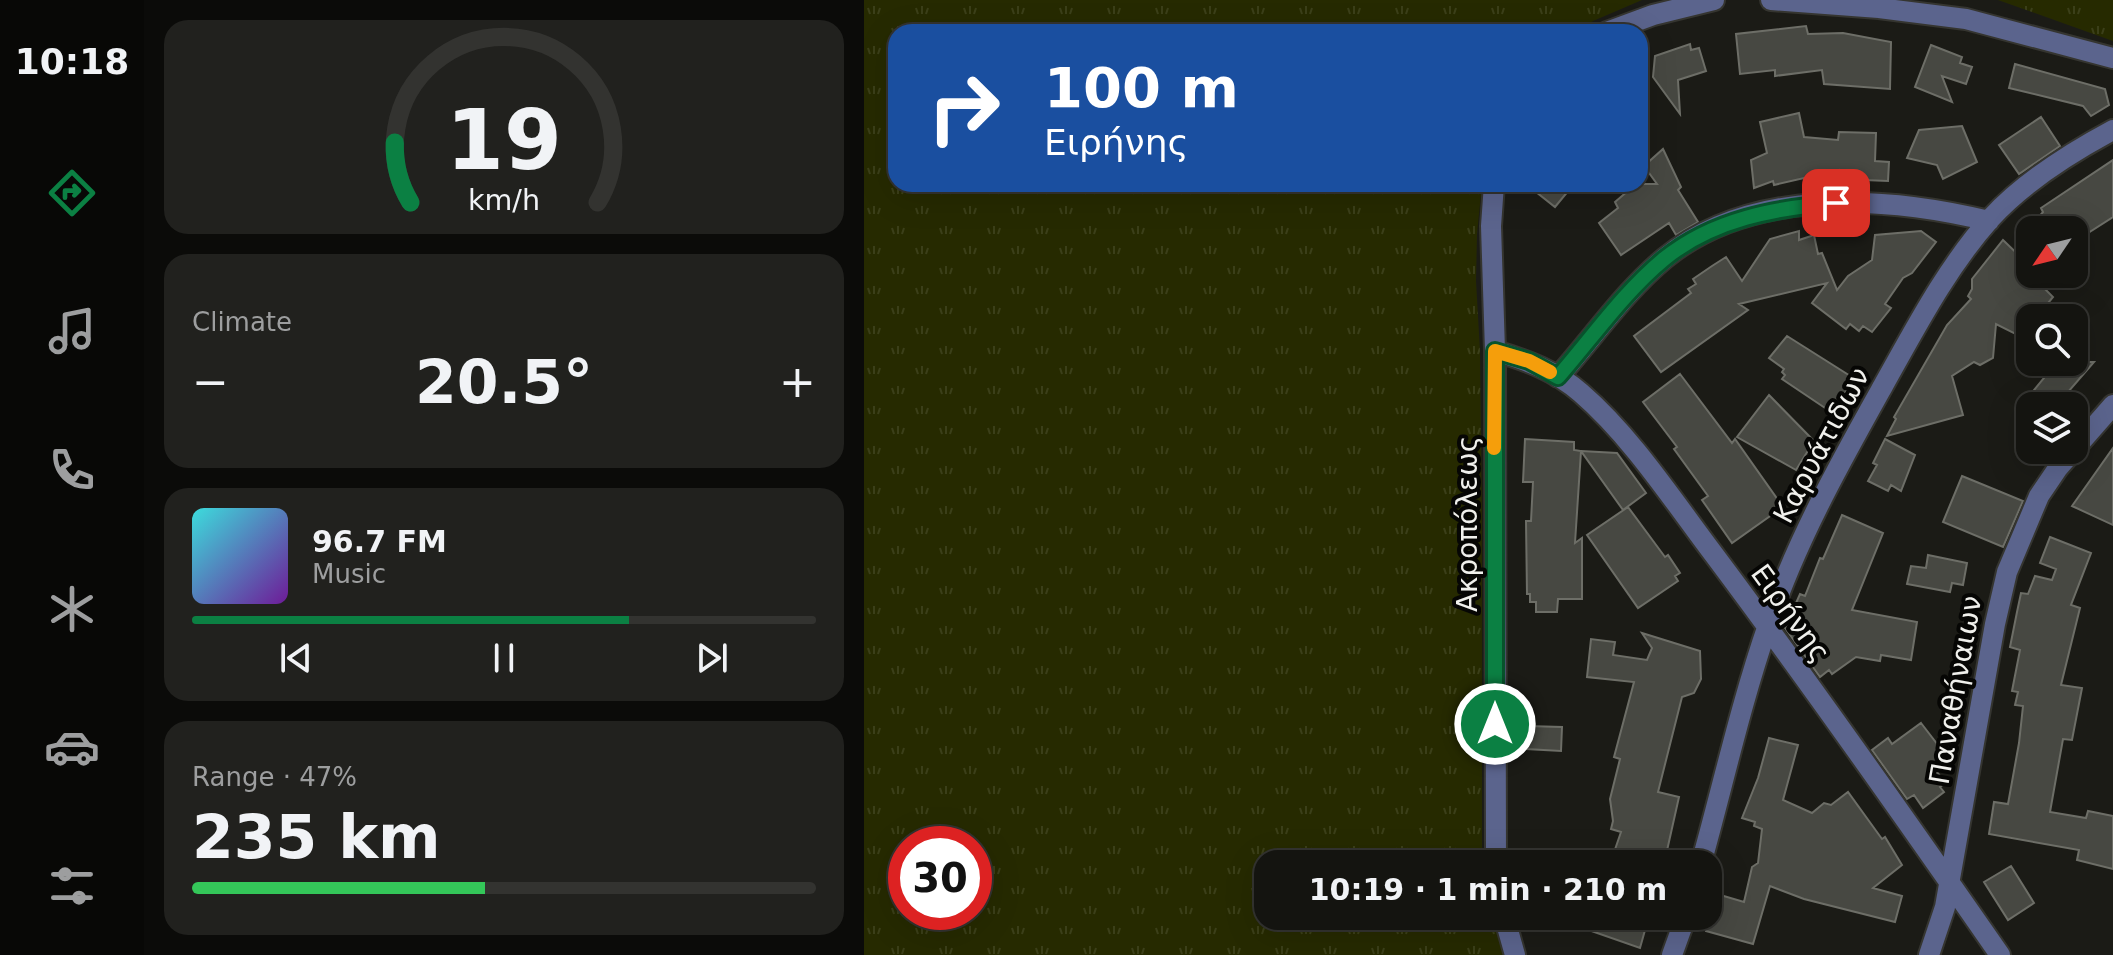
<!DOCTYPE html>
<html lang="en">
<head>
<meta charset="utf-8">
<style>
  body { margin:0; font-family:"DejaVu Sans",sans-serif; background:#21211e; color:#f1f3f6; height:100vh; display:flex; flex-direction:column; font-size:30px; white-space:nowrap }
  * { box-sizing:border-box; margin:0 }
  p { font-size:26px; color:#9d9e9f }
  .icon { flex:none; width:44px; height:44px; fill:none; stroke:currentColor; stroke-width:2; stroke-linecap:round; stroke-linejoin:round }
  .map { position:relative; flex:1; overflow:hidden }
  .details { display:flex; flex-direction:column; gap:20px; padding:20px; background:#0b0b09; width:720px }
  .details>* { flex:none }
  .guide { position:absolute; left:24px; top:24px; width:760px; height:168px; border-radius:24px; box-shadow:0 8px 32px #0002,0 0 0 2px #333330; background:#1a4fa0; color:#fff; overflow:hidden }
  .needle { width:52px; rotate:235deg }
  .tools { position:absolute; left:1152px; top:216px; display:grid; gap:16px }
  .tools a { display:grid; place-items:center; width:72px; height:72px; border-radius:16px; background:#141410; box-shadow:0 8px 32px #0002,0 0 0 2px #333330; font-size:40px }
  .speed { position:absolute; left:24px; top:826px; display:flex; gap:16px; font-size:40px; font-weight:700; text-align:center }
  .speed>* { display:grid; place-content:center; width:104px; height:104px; border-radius:50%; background:#141410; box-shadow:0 8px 32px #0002,0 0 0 2px #333330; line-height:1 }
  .speed .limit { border:12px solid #d22; background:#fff; color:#111 }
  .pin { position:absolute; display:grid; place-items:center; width:68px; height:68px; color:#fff; margin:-34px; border-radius:16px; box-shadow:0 4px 12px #0006 }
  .me { position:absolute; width:88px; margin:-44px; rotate:0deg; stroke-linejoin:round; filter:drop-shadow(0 0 6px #0008) }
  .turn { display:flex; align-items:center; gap:28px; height:168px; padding:0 24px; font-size:36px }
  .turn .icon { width:104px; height:104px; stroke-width:2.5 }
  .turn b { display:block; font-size:56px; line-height:68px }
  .big { font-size:60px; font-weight:700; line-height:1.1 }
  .details .tile { flex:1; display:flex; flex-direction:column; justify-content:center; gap:12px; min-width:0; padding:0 28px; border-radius:24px; background:#21211e }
  .details .dial { align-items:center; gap:0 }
  .dial svg { height:208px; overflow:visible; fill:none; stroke:#333330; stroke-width:7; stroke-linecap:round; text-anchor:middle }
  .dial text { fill:#f1f3f6; stroke:none }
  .song { display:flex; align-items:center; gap:24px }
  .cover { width:96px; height:96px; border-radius:12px; background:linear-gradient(135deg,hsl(180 70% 55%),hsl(280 70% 35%)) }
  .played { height:8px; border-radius:4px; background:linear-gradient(90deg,#0b8043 70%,#333330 70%) }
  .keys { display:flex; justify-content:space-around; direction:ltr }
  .heat { display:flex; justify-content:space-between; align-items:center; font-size:44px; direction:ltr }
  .charge { height:12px; border-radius:6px; background:linear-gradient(90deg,#34c759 47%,#333330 0) }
  .trip { position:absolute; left:390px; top:850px; width:468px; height:80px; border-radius:24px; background:#141410; box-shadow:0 8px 32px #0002,0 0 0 2px #333330; font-weight:700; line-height:80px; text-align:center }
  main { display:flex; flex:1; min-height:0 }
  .dock { display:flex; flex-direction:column; width:144px; justify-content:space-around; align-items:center; background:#080806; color:#9d9e9f }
  .dock .icon { width:56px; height:56px }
  .dock .selected { color:#0b8043 }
  .dock b { font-size:36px; color:#f1f3f6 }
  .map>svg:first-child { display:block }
</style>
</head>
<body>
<main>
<nav class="dock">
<b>10:18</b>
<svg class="icon selected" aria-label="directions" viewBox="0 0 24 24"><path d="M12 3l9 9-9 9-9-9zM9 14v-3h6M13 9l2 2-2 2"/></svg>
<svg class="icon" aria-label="music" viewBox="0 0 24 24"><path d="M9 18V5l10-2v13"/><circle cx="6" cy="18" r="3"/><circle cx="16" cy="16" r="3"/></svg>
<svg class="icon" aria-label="phone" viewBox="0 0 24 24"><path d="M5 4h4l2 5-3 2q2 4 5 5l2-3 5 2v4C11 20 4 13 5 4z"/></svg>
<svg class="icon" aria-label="climate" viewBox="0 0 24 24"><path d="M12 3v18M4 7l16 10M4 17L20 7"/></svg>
<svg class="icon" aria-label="car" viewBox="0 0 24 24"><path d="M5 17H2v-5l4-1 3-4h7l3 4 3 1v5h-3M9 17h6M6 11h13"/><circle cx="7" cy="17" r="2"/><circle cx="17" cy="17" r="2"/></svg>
<svg class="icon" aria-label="filters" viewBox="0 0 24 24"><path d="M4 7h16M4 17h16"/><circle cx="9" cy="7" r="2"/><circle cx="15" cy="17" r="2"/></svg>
</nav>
<section class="details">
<div class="tile dial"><svg viewBox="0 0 100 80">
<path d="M14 69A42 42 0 1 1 86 69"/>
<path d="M14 69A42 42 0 0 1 8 46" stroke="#0b8043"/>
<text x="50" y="56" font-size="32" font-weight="700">19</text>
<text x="50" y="72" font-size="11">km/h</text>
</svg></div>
<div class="tile"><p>Climate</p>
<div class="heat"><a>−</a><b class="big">20.5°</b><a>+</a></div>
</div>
<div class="tile">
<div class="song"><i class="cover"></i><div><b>96.7 FM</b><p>Music</p></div></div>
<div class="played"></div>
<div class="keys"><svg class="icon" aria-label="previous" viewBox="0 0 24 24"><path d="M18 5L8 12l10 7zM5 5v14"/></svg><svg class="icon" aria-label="pause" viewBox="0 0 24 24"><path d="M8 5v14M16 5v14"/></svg><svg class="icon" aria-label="next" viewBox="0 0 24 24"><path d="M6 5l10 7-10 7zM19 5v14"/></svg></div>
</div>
<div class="tile"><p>Range · 47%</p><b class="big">235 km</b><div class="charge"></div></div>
</section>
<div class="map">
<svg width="1249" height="955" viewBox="0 0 1249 955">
  <defs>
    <pattern id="grass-tufts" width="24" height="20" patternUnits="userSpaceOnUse" patternTransform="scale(2)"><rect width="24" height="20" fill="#262a00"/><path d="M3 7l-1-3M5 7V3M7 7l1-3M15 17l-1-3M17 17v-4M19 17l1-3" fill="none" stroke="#3b3f19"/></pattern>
  </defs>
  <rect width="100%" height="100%" fill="#1b1b16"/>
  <!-- grass -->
  <path fill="url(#grass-tufts)" fill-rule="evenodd" d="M 0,0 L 778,0 L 729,21 L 712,32 L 32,32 L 32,184 L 618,184 L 613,234 L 612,281 L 616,351 L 618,510 L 618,864 L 404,864 L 404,916 L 628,916 L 639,955 L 0,955 ZM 42,844 L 110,844 L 110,912 L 42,912 Z
    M 1134,0 L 1249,0 L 1249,41 Z"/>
  <!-- building -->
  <path fill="#474842" stroke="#6d6e67" stroke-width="2" d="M 942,26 L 944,34 L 979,33 L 1027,42 L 1026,89 L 960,84 L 958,70 L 911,76 L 911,70 L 876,74 L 872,34 Z
    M 826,44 L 827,50 L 835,48 L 842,71 L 814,80 L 816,114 L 789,77 L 791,56 Z
    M 1067,45 L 1098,57 L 1096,63 L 1108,67 L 1102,84 L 1078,76 L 1088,102 L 1051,87 Z
    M 1151,64 L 1241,89 L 1245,105 L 1227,116 L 1219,106 L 1145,88 Z
    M 935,113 L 940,137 L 974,140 L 975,132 L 1012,133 L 1011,161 L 1025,162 L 1024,181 L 975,179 L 975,170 L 910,185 L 909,181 L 890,188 L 887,160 L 903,153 L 896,122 Z
    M 1177,117 L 1196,146 L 1155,174 L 1135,145 Z
    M 1098,126 L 1113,162 L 1079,179 L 1073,165 L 1043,158 L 1055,130 Z
    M 799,149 L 817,187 L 814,190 L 834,222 L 812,235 L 805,223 L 757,255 L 735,223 L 754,208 L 751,202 L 772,184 L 793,184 L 780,166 Z
    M 1249,160 L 1249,217 L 1210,242 L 1210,230 L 1182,230 L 1174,218 L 1179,212 L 1177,208 Z
    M 662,184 L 710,184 L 691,207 Z
    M 935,231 L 935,240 L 950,235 L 954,254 L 958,253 L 973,290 L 984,276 L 1008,260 L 1011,235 L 1057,231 L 1072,242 L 1048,273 L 1039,278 L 1021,304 L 1027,308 L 1008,332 L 999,326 L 995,331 L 986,324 L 982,329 L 948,303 L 963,283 L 875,304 L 884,310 L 797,372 L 770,336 L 827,293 L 824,289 L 832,284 L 829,279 L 848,266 L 862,257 L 878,281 L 906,239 Z
    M 1139,240 L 1166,266 L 1164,272 L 1189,297 L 1172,318 L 1166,318 L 1166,325 L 1154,340 L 1154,335 L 1132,324 L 1129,358 L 1116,365 L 1110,362 L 1088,376 L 1099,415 L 1023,436 L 1032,419 L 1030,417 L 1083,325 L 1107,299 L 1104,296 L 1108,289 L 1108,279 Z
    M 923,336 L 991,379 L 967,412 L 918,379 L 921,375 L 918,372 L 920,369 L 905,358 Z
    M 1187,362 L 1230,362 L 1192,406 L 1170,390 L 1180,378 L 1176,375 Z
    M 816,374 L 868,443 L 871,439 L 919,507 L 868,543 L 838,500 L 844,496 L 810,449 L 813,447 L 779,402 Z
    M 905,395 L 950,441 L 932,470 L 873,437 Z
    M 661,439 L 710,442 L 710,450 L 717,451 L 711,543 L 718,538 L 718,599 L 694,599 L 693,612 L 672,612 L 672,602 L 666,602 L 666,594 L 663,594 L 662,521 L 667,521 L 669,482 L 659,482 Z
    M 1021,439 L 1051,455 L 1037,491 L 1027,485 L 1024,491 L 1004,481 L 1013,465 L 1009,463 Z
    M 1249,448 L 1249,525 L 1208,506 Z
    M 717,451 L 753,453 L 782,493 L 759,510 Z
    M 1098,476 L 1159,501 L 1139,547 L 1079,522 Z
    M 764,507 L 801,557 L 804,555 L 816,573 L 811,576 L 814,581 L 774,608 L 723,535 Z
    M 978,515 L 1019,533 L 988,610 L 1053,622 L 1047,660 L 1017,655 L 1016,661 L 992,657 L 968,674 L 965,670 L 956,677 L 921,628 L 936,594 L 941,596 L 956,558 L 959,559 Z
    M 1186,537 L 1227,553 L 1207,605 L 1216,608 L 1197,685 L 1218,688 L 1208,740 L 1199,739 L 1186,812 L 1222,818 L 1224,811 L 1249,816 L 1249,869 L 1213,860 L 1215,850 L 1125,834 L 1130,802 L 1144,804 L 1155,743 L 1159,706 L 1151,705 L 1154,692 L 1148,691 L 1156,650 L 1146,647 L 1153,612 L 1157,593 L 1164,594 L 1171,576 L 1188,580 L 1192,569 L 1176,563 Z
    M 1064,555 L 1103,563 L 1099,585 L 1088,583 L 1086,592 L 1043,584 L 1047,566 L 1062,568 Z
    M 778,633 L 836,651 L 837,679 L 830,693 L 818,697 L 794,792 L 815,797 L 800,864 L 746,864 L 757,832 L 747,829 L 749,821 L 746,799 L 756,759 L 750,757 L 770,682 L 723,677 L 727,639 L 751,642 L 749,655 L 783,660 L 788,648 Z
    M 1057,723 L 1080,753 L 1076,755 L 1079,758 L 1069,766 L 1081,783 L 1076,787 L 1080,792 L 1059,808 L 1050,795 L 1043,799 L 1008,750 L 1024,738 L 1028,744 Z
    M 663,726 L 698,727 L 697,751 L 662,749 Z
    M 905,738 L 934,745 L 919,800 L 948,813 L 960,803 L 967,805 L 984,792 L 1018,839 L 1021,837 L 1038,865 L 1009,888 L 1038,896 L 1031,922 L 940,899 L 906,886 L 889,944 L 842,931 L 853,894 L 880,902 L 888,867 L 894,863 L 898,829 L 890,826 L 891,822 L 878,818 L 894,778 Z
    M 1147,866 L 1170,903 L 1144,920 L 1120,882 Z
    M 693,916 L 785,916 L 776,948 L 693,919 Z"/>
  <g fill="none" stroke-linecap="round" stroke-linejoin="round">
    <!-- minor casing -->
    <g stroke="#353530" stroke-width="24">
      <path id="minor" d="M 907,0 L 1015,8 L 1102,19 L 1249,58
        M 743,32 L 789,15 L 850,0
        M 630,184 L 627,226 L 631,351 L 632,864
        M 631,351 C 662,360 692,371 717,393 C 768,437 810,502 851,556 C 949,687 1043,821 1136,955
        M 694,377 C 729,338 760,292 801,258 C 888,187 1022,196 1125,221
        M 837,864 C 859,785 877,703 904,625 C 932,541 976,463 1019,386 C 1051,329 1083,267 1127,218 C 1160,182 1206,153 1249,130
        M 640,916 L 651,955
        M 808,955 L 822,916
        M 1065,955 L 1081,907 L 1131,624 L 1143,572 L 1175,496 L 1194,468 L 1249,405"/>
    </g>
    <!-- minor -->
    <use href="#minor" stroke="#5b648d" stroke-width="20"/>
  </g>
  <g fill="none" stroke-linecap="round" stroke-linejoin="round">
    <!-- route casing -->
    <g stroke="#07532c" stroke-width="20">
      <path id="route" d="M 631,724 L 631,351 L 665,361 L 694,377 C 728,338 760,292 800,259 C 849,219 912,208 972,203"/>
    </g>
    <!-- route -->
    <use href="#route" stroke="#0b8043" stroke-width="14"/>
    <!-- slow -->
    <path stroke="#f59e0b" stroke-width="14" d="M 630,448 L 631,351 L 665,361 L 686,372"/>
  </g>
  <g text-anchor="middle" stroke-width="8" stroke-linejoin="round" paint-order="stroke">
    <!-- street labels -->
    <g font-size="28" fill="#f0f0ec" stroke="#060604">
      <text transform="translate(957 445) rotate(-62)" y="10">Καρυάτιδων</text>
      <text transform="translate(603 524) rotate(-90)" y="10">Ακροπόλεως</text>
      <text transform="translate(927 613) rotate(54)" y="10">Ειρήνης</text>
      <text transform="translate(1091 690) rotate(-80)" y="10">Παναθήναιων</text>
    </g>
  </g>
</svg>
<div class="tools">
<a><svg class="needle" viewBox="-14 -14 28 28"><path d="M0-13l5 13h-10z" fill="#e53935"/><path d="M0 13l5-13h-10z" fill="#9d9e9f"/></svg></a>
<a><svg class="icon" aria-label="search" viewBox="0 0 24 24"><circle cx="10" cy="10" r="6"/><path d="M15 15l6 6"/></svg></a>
<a><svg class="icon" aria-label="layers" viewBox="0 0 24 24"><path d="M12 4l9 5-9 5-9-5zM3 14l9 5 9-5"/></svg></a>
</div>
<div class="speed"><div class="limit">30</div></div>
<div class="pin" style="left:972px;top:203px;background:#d93025"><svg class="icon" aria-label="arrive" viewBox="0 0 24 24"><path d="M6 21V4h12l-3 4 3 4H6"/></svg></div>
<svg class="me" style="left:631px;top:724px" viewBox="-20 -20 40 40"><circle r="17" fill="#0b8043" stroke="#fff" stroke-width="3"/><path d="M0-11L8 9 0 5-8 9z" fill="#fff"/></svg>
<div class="trip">10:19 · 1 min · 210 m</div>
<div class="guide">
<div class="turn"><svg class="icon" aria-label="right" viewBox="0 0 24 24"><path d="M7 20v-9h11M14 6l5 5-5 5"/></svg><div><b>100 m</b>Ειρήνης</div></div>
</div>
</div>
</main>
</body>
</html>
